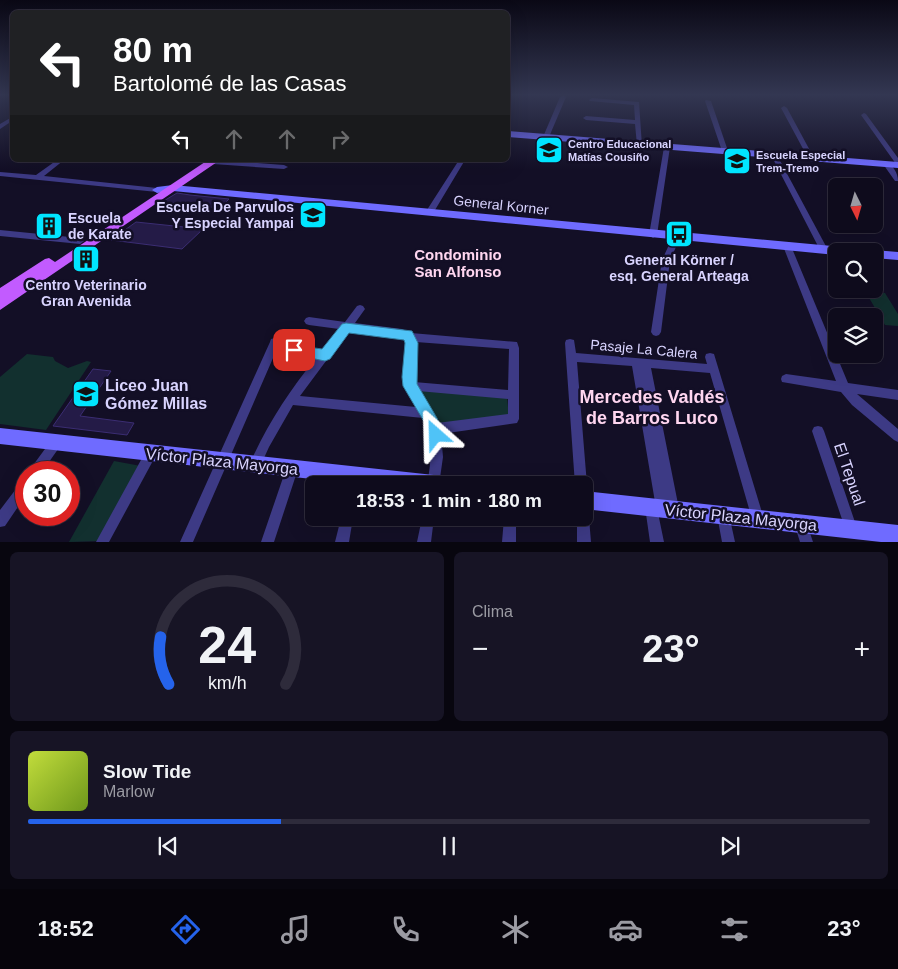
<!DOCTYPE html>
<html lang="es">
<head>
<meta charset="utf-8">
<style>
  body { margin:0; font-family:Arial,sans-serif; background:#171425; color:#f1f3f6; height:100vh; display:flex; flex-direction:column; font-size:19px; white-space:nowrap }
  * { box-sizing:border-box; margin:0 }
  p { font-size:16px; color:#9b9ba3 }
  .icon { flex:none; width:28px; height:28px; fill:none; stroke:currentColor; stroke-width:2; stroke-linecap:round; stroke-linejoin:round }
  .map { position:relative; height:542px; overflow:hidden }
  .details { display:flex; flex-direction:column; gap:10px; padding:10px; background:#08060f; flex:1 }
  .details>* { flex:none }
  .hud { position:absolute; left:10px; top:10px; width:500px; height:152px; border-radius:8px; box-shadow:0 5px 20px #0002,0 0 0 1px #2e2b3b; background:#202124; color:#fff; overflow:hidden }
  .needle { width:32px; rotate:175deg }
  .fabs { position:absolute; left:828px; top:178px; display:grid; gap:10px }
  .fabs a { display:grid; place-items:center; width:55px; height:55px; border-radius:8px; background:#0e0b1c; box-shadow:0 5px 20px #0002,0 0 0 1px #2e2b3b; font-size:25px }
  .speed { position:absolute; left:15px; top:461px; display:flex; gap:10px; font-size:25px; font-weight:700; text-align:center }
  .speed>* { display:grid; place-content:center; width:65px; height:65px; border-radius:50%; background:#0e0b1c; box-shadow:0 5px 20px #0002,0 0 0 1px #2e2b3b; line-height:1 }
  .speed .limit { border:8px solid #d22; background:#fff; color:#111 }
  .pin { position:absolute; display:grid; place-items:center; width:42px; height:42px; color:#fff; margin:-21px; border-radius:10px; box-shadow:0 2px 8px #0006 }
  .me { position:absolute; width:55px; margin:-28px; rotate:335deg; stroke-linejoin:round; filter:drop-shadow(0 0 4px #0008) }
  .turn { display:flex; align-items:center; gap:18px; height:105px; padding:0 20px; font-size:22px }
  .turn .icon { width:65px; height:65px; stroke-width:2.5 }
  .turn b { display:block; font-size:35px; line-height:42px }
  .lanes { display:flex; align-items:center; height:48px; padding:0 20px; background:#0003; justify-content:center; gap:25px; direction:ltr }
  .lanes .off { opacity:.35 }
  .big { font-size:38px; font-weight:600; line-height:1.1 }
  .details .card { flex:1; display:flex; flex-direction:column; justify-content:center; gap:8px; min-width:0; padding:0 18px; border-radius:8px; background:#171425 }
  .details .dial { align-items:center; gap:0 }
  .dial svg { height:130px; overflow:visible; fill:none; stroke:#2e2b3b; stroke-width:7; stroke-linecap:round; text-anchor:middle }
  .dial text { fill:#f1f3f6; stroke:none }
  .song { display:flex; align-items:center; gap:15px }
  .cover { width:60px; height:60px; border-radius:8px; background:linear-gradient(135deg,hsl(70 70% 55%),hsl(80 70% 35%)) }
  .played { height:5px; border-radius:2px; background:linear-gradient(90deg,#2563eb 30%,#2e2b3b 30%) }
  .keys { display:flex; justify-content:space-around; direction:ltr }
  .heat { display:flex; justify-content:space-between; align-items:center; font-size:28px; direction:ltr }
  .details .tiles { flex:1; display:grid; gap:10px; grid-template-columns:1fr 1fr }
  .card:last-child { grid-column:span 2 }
  .trip { position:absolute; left:305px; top:476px; width:288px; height:50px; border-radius:8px; background:#0e0b1c; box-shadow:0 5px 20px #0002,0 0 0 1px #2e2b3b; font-weight:600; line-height:50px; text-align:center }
  .tabs { display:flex; height:80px; justify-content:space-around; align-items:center; background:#06040b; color:#9b9ba3 }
  .tabs .icon { width:35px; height:35px }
  .tabs .selected { color:#2563eb }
  .tabs b { font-size:22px; color:#f1f3f6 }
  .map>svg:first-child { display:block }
</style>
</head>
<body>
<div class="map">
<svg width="898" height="542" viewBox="0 0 898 542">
  <rect width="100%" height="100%" fill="#130f26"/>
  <!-- green -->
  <path fill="#12302f" d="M 865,291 L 885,293 L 898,314 L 898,326 L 885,325 Z
    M 27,354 L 53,357 L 55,361 L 68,368 L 87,361 L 91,362 L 46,430 L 0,424 L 0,377 Z
    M 418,389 L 507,397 L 509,417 L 442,425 Z
    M 114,461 L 141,466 L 101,541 L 69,542 Z"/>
  <!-- building -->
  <path fill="#241b47" stroke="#3b2d73" d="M 177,193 L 190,195 L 229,199 L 220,208 L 162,202 Z
    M 136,222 L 203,229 L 182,249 L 111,240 Z
    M 93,369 L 111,371 L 80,416 L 134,423 L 127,435 L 53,426 Z"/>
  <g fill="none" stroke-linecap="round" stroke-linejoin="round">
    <!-- street -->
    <path fill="#3d3a85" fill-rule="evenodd" d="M 563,95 L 566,97 L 549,137 L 546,139 L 544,138 L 543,137 L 560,97 Z
      M 592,98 L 639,102 L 642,146 L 638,146 L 637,145 L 635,124 L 586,120 L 583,118 L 586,116 L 635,120 L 634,105 L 590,101 L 589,100 Z
      M 706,100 L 711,101 L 728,151 L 727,152 L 723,152 L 722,151 L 705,101 Z
      M 784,106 L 787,108 L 814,158 L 813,159 L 811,160 L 808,158 L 781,108 Z
      M 864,113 L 866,114 L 898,158 L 898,165 L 896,164 L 861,115 Z
      M 12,117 L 12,121 L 0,129 L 0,124 Z
      M 667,145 L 670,147 L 657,235 L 653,238 L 649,235 L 664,147 Z
      M 774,153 L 777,155 L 828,250 L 827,252 L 821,252 L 820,250 L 771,155 Z
      M 57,160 L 64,160 L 44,176 L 157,188 L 161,190 L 157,192 L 0,176 L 0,172 L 36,175 Z
      M 214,160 L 284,165 L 288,167 L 284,169 L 213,164 L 210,162 Z
      M 459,160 L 465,160 L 432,215 L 426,215 L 425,213 Z
      M 886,162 C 893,165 898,173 898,181 L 895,181 L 883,164 Z
      M 0,230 L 80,238 L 84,241 L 80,244 L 0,236 Z
      M 673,233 L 677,236 L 676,247 L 670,260 L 661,332 L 659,335 L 656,336 L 653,335 L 651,332 L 662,260 L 668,247 L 669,236 Z
      M 787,243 L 791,246 L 848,383 L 898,390 L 898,400 L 857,394 L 898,429 L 898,442 L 894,440 L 852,405 L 841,392 L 782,382 L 781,379 L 782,376 L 786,374 L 836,381 L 783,246 Z
      M 360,305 L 363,306 L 365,309 L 355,323 L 402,329 L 411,333 L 517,342 L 519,348 L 519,419 L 517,423 L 441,434 L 443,457 L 439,485 L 427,485 C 431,462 434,440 423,418 L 293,405 L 269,447 L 259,469 L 255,471 L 251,469 L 249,465 L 251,461 C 268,423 290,390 316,358 L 290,353 L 289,350 L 290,347 L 294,346 L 322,350 L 339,329 L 309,325 L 306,324 L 304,321 L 306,318 L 309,317 L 345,322 L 357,306 ZM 349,330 L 400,337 L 405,340 L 407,348 L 404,383 L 416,407 L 300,396 ZM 416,342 L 509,349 L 508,390 L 414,382 ZM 418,391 L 508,399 L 508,414 L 437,423 L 431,410 Z
      M 275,338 L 279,339 L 280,342 L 193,542 L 180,542 L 270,342 L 271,339 Z
      M 570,339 L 574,340 L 576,353 L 707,364 L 705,357 L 706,354 L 710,353 L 714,354 L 764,519 L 763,524 L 758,525 L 753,524 L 752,519 L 710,373 L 651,368 L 679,509 L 677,513 L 673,515 L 669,513 L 667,511 L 666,512 L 662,514 L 658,513 L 664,542 L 650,542 L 645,507 L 647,503 L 651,501 L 655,502 L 632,366 L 577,362 L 587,485 L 584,490 L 584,485 L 575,485 L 565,343 L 566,340 Z
      M 818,426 L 822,427 L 824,431 L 857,528 L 856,533 L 851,534 L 846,533 L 845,528 L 812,431 L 814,427 Z
      M 57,436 L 61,438 L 63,442 L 42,472 L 29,472 L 31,468 L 53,438 Z
      M 151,447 L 155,449 L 157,453 L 155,457 L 109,542 L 96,542 L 147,449 Z
      M 292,463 L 296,465 L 298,469 L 274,542 L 261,542 L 286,469 L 288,465 Z
      M 26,479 L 26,495 L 5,526 L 0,527 L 0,510 L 22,481 Z
      M 723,509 L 728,510 L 735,542 L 722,542 L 717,515 L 718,510 Z
      M 584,512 L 588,513 L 589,518 L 591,542 L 577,542 L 577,518 L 584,518 Z
      M 800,517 L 805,518 L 813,542 L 800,542 L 794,523 L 795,518 Z
      M 341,518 L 353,518 L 349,542 L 335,542 Z
      M 422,518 L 434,518 L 431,542 L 417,542 Z
      M 504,518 L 516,518 L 516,542 L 502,542 Z"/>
    <!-- secondary -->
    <path fill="#6f6bff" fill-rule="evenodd" d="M 508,131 L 898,162 L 898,168 L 508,137 Z
      M 173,185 L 843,247 L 849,251 L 836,251 L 836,255 L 173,191 L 157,193 L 152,190 L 157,187 Z
      M 874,250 L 898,252 L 898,260 L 874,258 L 874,251 L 870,251 Z
      M 0,428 L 443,476 L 449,479 L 452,485 L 365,485 L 0,444 Z
      M 584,491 L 898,525 L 898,542 L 881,542 L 584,509 Z"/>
    <!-- primary -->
    <path fill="#c25bff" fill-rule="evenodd" d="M 208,160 L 220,160 L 0,310 L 0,288 L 45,259 L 49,258 L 55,262 Z"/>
  </g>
  <!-- sky -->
  <linearGradient id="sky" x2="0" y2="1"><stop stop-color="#0a0815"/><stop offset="0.56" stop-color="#333752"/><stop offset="1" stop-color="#333752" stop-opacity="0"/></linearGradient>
  <rect width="898" height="169" fill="url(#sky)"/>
  <!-- route -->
  <path fill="#4fc3f7" stroke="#337fa1" d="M 346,323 L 412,331 L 418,343 L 417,384 L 437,418 L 444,435 L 442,440 L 436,442 L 431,440 L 426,425 L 403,386 L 402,377 L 405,343 L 404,340 L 349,333 L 330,359 L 325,361 L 290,354 L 288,350 L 290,347 L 294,345 L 322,349 L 342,324 Z"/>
  <!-- icons -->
  <defs>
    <g id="school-square" transform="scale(1.4375)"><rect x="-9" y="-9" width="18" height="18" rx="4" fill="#00e5ff" stroke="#130f26"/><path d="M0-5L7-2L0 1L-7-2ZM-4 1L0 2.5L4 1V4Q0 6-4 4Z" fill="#111"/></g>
    <g id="building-square" transform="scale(1.4375)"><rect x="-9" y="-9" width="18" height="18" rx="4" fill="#00e5ff" stroke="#130f26"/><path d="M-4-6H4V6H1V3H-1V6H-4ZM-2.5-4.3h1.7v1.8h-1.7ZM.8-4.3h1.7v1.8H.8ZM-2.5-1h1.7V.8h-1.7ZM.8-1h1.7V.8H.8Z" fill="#111"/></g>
    <g id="bus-square" transform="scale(1.4375)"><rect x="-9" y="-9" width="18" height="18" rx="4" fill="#00e5ff" stroke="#130f26"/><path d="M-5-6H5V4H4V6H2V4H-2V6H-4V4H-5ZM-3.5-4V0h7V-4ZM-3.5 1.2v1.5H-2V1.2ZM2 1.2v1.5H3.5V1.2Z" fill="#111"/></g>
  </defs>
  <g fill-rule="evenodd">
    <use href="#school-square" x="549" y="150"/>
    <use href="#school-square" x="737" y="161"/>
    <use href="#school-square" x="313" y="215"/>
    <use href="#building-square" x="49" y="226"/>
    <use href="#bus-square" x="679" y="234"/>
    <use href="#building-square" x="86" y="259"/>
    <use href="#school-square" x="86" y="394"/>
  </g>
  <g text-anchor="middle" stroke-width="5" stroke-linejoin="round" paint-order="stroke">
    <!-- far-poi labels -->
    <g font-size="11" font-weight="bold" fill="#d9d4ff" stroke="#130f26" text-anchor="start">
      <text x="568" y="148">Centro Educacional<tspan x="568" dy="13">Matías Cousiño</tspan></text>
      <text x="756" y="159">Escuela Especial<tspan x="756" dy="13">Trem-Tremo</tspan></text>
    </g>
    <!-- street labels -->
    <g font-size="14" fill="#d9d4ff" stroke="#130f26">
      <text transform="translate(501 205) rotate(6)" y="5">General Korner</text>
      <text transform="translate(644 349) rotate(5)" y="5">Pasaje La Calera</text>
    </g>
    <!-- poi labels -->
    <g font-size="14" font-weight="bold" fill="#d9d4ff" stroke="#130f26">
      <text x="294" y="212" text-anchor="end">Escuela De Parvulos<tspan x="294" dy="16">Y Especial Yampai</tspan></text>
      <text x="68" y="223" text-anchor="start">Escuela<tspan x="68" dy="16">de Karate</tspan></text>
      <text x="679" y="265">General Körner /<tspan x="679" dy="16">esq. General Arteaga</tspan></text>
      <text x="86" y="290">Centro Veterinario<tspan x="86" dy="16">Gran Avenida</tspan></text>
    </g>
    <!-- neighbourhood labels -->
    <g font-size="15" font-weight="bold" fill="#ffd6f0" stroke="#130f26">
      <text x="458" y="260">Condominio<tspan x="458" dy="17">San Alfonso</tspan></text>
    </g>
    <!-- near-poi labels -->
    <g font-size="16" font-weight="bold" fill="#d9d4ff" stroke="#130f26" text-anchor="start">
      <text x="105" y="391">Liceo Juan<tspan x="105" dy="18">Gómez Millas</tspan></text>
    </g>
    <!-- near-street labels -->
    <g font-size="16" fill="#d9d4ff" stroke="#130f26">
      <text transform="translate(222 461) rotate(6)" y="6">Víctor Plaza Mayorga</text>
      <text transform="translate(850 474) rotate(71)" y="6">El Tepual</text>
      <text transform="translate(741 517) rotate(6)" y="6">Víctor Plaza Mayorga</text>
    </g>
    <!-- near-neighbourhood labels -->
    <g font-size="18" font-weight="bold" fill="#ffd6f0" stroke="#130f26">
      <text x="652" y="403">Mercedes Valdés<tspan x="652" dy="21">de Barros Luco</tspan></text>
    </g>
  </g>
</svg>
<div class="fabs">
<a><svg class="needle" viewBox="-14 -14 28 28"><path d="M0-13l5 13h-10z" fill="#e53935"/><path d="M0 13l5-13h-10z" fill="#9b9ba3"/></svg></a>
<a><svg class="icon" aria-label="search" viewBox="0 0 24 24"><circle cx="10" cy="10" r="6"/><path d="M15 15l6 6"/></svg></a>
<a><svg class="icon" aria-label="layers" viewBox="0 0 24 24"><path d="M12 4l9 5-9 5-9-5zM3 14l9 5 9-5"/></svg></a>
</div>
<div class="speed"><div class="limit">30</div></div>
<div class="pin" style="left:294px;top:350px;background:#d93025"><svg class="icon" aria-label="arrive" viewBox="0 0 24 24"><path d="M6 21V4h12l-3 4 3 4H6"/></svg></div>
<svg class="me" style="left:436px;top:435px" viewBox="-20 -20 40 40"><path d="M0-17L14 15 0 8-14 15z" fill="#4fc3f7" stroke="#fff" stroke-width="4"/></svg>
<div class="trip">18:53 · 1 min · 180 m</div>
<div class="hud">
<div class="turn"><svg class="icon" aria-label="left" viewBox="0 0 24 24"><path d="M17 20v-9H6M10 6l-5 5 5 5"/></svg><div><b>80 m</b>Bartolomé de las Casas</div></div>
<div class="lanes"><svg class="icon" aria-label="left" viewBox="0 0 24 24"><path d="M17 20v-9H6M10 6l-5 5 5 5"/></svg><svg class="icon off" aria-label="ahead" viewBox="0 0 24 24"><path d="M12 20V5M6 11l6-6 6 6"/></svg><svg class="icon off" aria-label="ahead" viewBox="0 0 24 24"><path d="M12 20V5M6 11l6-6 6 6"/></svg><svg class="icon off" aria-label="right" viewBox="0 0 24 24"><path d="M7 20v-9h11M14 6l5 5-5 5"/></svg></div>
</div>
</div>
<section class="details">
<div class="tiles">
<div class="card dial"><svg viewBox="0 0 100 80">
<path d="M14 69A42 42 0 1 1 86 69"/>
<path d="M14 69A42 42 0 0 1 9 40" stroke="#2563eb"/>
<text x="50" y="56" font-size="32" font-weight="700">24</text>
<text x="50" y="72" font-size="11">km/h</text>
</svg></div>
<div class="card"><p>Clima</p>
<div class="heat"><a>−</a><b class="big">23°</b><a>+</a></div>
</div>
<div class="card">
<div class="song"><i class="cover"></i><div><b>Slow Tide</b><p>Marlow</p></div></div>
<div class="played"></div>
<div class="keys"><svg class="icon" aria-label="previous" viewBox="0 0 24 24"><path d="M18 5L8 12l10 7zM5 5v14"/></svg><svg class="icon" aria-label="pause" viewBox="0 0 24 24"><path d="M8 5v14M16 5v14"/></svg><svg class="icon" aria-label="next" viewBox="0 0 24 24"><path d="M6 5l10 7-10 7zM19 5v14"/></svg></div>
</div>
</div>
</section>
<nav class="tabs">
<b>18:52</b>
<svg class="icon selected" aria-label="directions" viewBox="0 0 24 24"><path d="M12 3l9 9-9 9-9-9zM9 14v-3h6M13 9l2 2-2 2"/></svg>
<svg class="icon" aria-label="music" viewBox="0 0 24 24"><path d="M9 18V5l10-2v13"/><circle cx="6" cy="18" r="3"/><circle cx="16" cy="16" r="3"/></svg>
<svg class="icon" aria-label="phone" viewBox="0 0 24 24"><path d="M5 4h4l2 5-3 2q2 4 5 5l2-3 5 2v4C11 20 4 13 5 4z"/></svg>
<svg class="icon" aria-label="climate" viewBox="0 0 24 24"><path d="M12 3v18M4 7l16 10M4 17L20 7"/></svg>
<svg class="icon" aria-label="car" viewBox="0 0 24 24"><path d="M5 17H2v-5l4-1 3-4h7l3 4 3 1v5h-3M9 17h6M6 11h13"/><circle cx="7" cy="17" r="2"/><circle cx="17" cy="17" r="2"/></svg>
<svg class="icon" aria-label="filters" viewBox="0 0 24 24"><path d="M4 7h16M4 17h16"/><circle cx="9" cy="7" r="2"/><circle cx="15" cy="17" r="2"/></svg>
<b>23°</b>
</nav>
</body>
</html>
